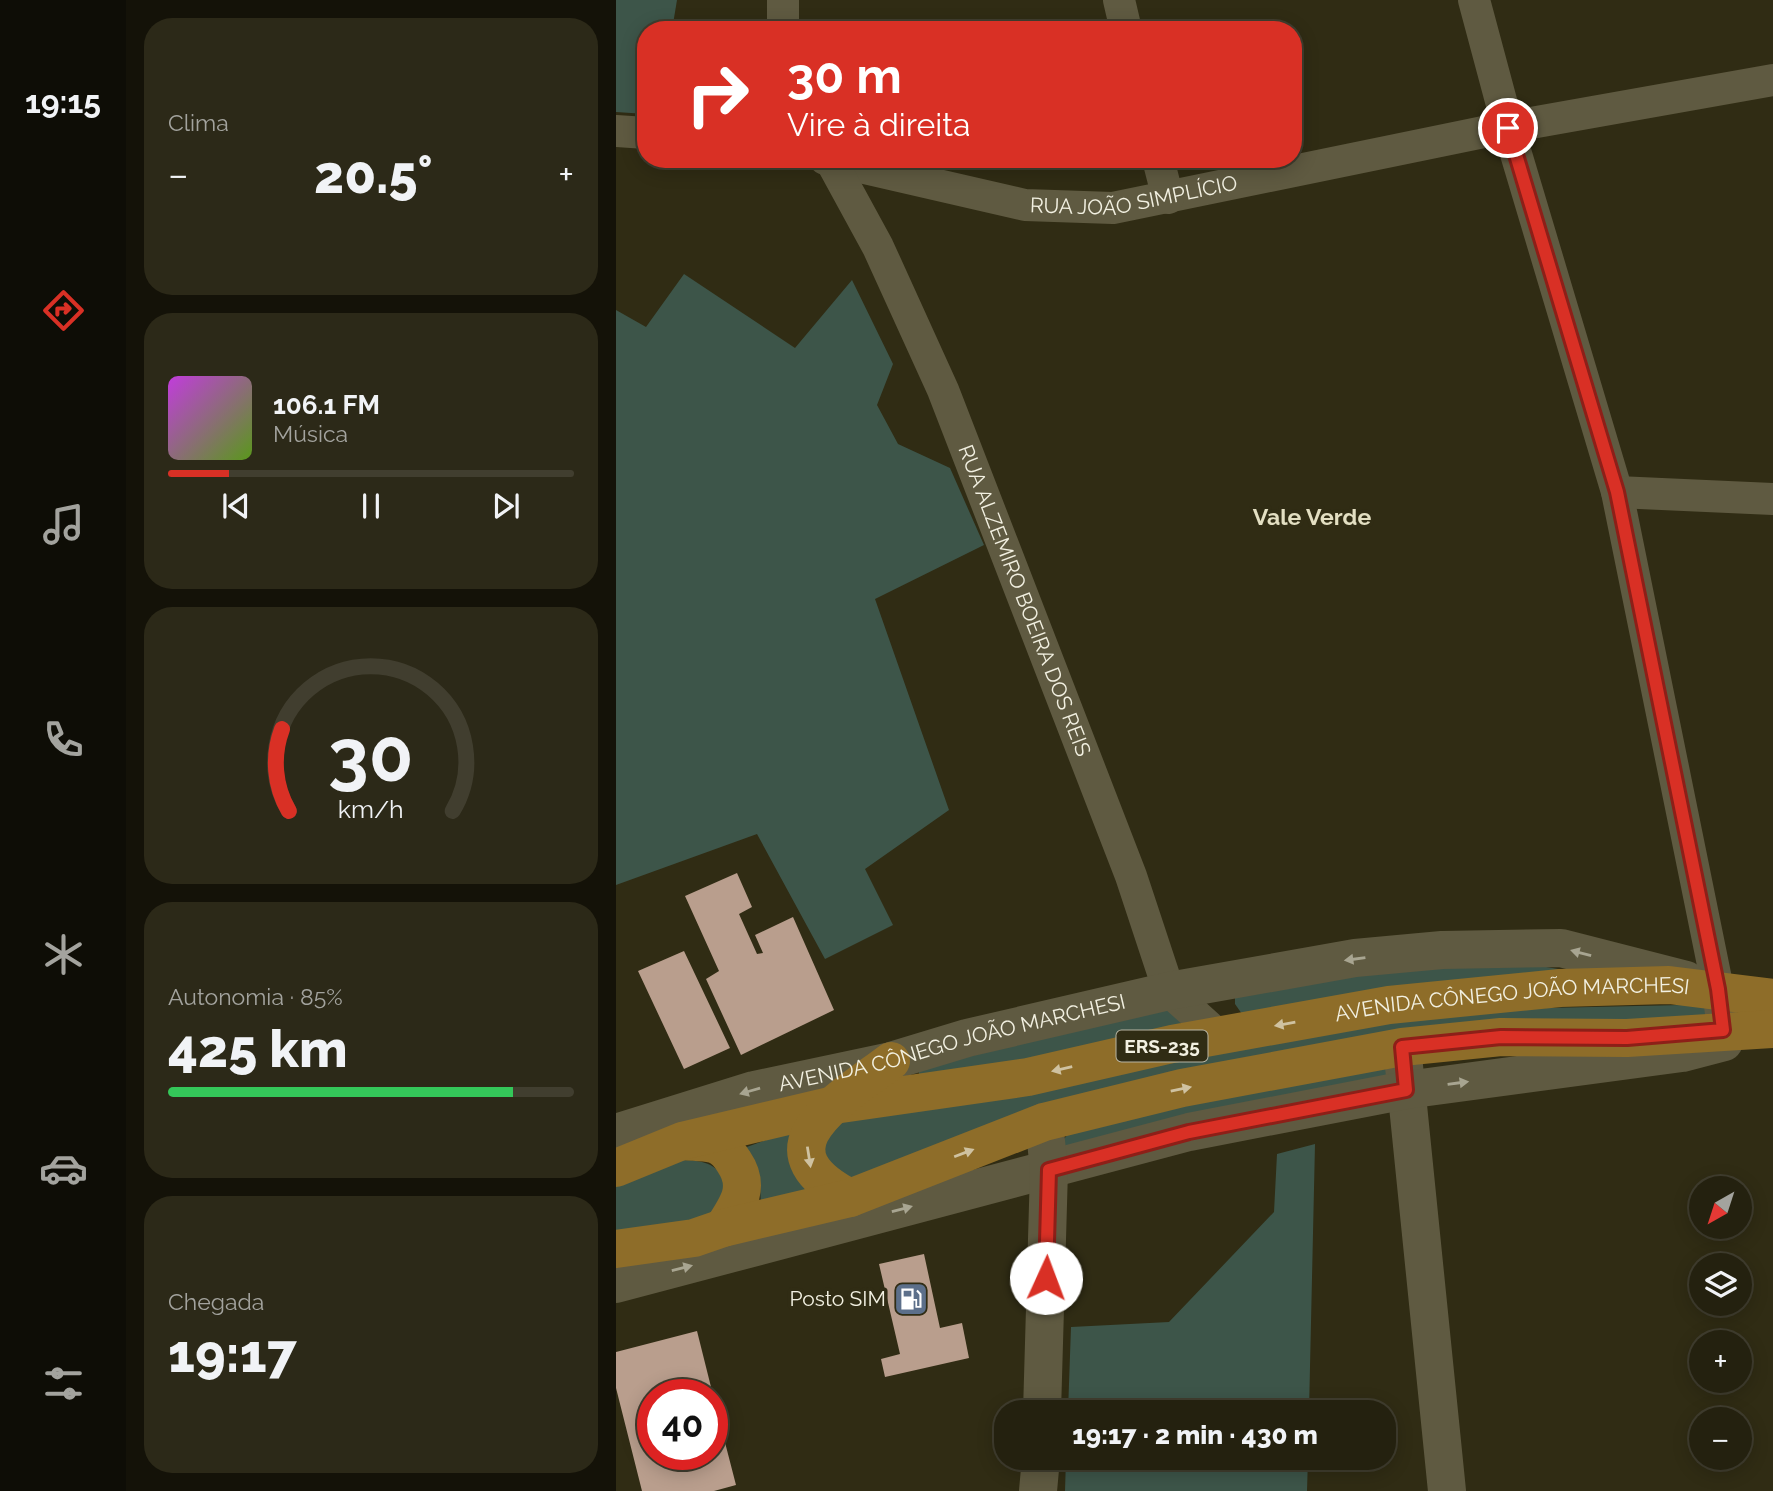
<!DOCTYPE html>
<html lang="pt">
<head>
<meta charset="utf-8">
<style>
  body { margin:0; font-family:Raleway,sans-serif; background:#2c2918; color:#f1f3f6; height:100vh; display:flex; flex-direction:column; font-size:26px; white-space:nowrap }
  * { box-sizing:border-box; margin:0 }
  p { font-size:23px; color:#a3a39e }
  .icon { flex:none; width:38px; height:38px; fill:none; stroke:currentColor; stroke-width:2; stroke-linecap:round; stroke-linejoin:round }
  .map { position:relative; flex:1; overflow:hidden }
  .sheet { display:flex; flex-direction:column; gap:18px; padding:18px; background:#141208; width:490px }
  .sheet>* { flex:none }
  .hud { position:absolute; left:21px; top:21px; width:665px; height:147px; border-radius:28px; box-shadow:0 4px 18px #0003,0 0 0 2px #413e2f; background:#d93025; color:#fff; overflow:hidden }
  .needle { width:46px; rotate:219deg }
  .controls { position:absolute; left:1073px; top:1176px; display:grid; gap:14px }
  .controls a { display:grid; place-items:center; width:63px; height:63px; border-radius:50%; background:#24210f; box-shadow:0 4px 18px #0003,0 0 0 2px #413e2f; font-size:35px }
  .speed { position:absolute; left:21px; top:1379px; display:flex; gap:14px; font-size:35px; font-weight:700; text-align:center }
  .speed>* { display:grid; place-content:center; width:91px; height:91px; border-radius:50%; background:#24210f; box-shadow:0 4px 18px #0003,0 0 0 2px #413e2f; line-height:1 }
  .speed .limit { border:10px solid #d22; background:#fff; color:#111 }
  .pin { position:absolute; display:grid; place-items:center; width:60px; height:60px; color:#fff; margin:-30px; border:4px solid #fff; border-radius:50%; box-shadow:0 2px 7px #0007 }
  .me { position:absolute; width:77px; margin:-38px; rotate:2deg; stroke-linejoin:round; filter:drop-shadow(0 0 5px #0008) }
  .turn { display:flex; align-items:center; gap:24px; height:147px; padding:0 35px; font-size:32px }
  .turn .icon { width:91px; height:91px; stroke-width:2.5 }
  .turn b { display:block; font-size:49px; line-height:60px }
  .big { font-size:52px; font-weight:800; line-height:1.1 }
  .sheet .card { flex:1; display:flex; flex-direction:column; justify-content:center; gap:10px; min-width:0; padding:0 24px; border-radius:28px; background:#2c2918 }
  .sheet .dial { align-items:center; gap:0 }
  .dial svg { height:182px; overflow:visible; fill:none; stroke:#413e2f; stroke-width:7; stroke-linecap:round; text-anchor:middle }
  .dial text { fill:#f1f3f6; stroke:none }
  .song { display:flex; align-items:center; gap:21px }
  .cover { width:84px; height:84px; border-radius:10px; background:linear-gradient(135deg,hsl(290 70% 55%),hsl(90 70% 35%)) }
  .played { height:7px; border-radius:4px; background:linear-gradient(90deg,#d93025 15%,#413e2f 15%) }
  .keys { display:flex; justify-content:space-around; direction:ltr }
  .heat { display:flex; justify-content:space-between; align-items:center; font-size:38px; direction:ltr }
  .charge { height:10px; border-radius:5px; background:linear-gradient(90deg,#34c759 85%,#413e2f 0) }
  .trip { position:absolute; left:378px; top:1400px; width:402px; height:70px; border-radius:28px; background:#24210f; box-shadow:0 4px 18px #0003,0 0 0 2px #413e2f; font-weight:800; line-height:70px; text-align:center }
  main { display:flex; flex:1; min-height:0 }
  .tab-bar { display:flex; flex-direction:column; width:126px; justify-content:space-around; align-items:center; background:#0e0d06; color:#a3a39e }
  .tab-bar .icon { width:49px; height:49px }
  .tab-bar .on { color:#d93025 }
  .tab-bar b { font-size:32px; color:#f1f3f6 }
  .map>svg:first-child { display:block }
</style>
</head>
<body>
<main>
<nav class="tab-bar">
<b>19:15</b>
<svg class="icon on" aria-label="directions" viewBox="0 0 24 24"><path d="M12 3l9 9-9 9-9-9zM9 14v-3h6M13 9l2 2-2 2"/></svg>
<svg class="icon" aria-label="music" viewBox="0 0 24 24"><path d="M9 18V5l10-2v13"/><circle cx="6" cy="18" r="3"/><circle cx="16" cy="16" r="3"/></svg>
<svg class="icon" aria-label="phone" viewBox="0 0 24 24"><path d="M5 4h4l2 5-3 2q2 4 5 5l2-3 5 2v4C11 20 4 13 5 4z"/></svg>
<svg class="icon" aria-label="climate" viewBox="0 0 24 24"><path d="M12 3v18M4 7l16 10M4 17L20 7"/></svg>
<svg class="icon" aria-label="car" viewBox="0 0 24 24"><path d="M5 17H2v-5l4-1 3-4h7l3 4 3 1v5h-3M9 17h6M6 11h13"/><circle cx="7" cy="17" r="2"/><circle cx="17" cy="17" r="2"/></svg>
<svg class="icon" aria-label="filters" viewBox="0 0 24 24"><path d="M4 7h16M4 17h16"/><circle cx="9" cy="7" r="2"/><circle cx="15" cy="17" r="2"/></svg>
</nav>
<section class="sheet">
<div class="card"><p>Clima</p>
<div class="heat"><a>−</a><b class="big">20.5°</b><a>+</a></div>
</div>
<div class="card">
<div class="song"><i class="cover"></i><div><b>106.1 FM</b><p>Música</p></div></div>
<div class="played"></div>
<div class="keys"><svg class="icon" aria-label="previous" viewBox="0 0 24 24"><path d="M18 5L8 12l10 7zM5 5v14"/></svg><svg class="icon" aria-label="pause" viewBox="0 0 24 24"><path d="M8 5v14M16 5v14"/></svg><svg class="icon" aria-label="next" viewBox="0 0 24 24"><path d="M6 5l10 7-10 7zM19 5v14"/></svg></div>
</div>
<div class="card dial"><svg viewBox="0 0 100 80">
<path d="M14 69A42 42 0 1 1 86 69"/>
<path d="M14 69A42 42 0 0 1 11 33" stroke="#d93025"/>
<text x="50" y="56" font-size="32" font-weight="700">30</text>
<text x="50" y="72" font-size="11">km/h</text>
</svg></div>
<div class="card"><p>Autonomia · 85%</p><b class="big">425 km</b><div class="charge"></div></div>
<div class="card"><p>Chegada</p><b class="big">19:17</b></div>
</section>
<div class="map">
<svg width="1157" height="1491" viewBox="0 0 1157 1491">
  <rect width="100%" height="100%" fill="#302c14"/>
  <!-- green -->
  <path fill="#3d5549" d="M 0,0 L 61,0 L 56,30 L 30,30 L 30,114 L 0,112 Z
    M 68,274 L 179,348 L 236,280 L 277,364 L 261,405 L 282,444 L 334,468 L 368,545 L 259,599 L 333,810 L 249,869 L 277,925 L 209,959 L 141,834 L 0,885 L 0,310 L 30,327 Z
    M 894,961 L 948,970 L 626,1014 L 619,1004 L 619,997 L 762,970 Z
    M 1066,1005 L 1098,1005 L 1099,1017 L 884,1026 L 264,1173 L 232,1178 L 210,1169 L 204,1138 L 233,1117 L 784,1021 L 930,1008 Z
    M 552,1007 L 565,1022 L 563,1026 L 503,1045 L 303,1077 L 303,1069 Z
    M 770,1065 L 779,1075 L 448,1157 L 448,1139 L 456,1129 Z
    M 177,1130 L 193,1193 L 145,1207 L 144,1185 L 128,1148 Z
    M 699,1144 L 693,1412 L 452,1412 L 455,1327 L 553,1322 L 658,1212 L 661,1154 Z
    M 63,1160 C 85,1160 101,1162 111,1184 L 94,1217 L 0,1236 L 0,1183 Z
    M 450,1458 L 692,1458 L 691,1491 L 449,1491 Z"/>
  <!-- building -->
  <path fill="#b99e8d" d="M 121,873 L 136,907 L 123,914 L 141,954 L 147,953 L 139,935 L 177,917 L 218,1010 L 125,1055 L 90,979 L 103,971 L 69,896 Z
    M 68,951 L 114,1048 L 68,1069 L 22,971 Z
    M 308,1254 L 324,1328 L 346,1323 L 353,1358 L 269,1377 L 265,1359 L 284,1354 L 263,1264 Z
    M 81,1331 L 97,1395 L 37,1395 L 37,1454 L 96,1454 L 97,1396 L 120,1485 L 98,1491 L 26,1491 L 0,1388 L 0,1352 Z"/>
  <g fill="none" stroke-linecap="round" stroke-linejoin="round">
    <!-- minor -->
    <g stroke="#5f5a41" stroke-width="32">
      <path d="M 167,0 L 167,30"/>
      <path d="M 503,0 L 510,30"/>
      <path d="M 858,0 L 892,127 L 1001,492 L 1102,989 L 1107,1030"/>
      <path d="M 0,131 L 30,133"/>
      <path id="s1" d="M 209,159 L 409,205 L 497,208 L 892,127 L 1157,80"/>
      <path id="s2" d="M 214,159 L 262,247 L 327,390 L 515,876 L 553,991 L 603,1036"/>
      <path d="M 542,159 L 552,198"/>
      <path d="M 1001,492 L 1157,499"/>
    </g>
    <!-- tertiary -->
    <g stroke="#5f5a41" stroke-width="38">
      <path d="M 788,1066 L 831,1491"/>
      <path id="s3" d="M 0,1133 L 138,1090 L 275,1061 L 351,1038 L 553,991 L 739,958 L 826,950 L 945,948 L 1070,980"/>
      <path d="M 0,1284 L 573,1132 L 790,1090 L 1066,1053 L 1108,1042"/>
      <path d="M 426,1412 L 433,1170 L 428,1122"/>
      <path d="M 422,1491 L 425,1458"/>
    </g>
    <!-- primary -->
    <g stroke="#8e6d29" stroke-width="38">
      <path d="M 68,1141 C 77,1142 88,1142 97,1144 C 106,1146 113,1154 118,1162 C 135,1187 122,1205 107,1228"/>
      <path id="s4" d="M 0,1168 L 66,1141 L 218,1105 L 412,1077 L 556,1044 L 773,1005 L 944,988 L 1053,985 L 1157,998"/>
      <path d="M 234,1198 C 137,1148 224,1100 275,1061"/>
      <path d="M 0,1249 L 78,1238 L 107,1228 L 234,1198 L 428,1122 L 566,1088 L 786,1047 L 885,1037 L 1011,1038 L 1157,1029"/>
    </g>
  </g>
  <!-- one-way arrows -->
  <defs><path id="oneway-solid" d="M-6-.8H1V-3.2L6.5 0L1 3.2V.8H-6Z" transform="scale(1.75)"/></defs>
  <g fill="#a8a591">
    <use href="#oneway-solid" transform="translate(965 953) rotate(-165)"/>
    <use href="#oneway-solid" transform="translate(739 959) rotate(172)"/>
    <use href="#oneway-solid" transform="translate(842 1083) rotate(-8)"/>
    <use href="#oneway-solid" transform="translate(134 1091) rotate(164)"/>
    <use href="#oneway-solid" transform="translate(286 1209) rotate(-15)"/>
    <use href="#oneway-solid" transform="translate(66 1268) rotate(-14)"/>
  </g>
  <g fill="#cfc2a1">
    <use href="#oneway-solid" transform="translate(669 1024) rotate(170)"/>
    <use href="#oneway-solid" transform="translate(446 1069) rotate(167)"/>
    <use href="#oneway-solid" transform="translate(565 1089) rotate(-12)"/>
    <use href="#oneway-solid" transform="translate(348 1153) rotate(-21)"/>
    <use href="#oneway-solid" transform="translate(193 1157) rotate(81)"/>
  </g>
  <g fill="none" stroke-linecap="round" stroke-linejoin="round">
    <!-- route casing -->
    <g stroke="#8d1f18" stroke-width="18">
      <path id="route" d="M 430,1278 L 433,1170 L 573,1132 L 790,1090 L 786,1047 L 885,1037 L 1011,1038 L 1107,1030 L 1102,989 L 1001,492 L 892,128"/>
    </g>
    <!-- route -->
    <use href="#route" stroke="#d93025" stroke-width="12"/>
  </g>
  <!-- icons -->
  <defs>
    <g id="fuel-square" transform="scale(1.75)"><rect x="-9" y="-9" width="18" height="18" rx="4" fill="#5c6f8a" stroke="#302c14"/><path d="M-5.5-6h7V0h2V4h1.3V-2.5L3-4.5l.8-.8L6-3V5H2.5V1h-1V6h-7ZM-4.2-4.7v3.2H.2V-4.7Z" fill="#fff"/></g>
  </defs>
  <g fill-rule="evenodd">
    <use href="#fuel-square" x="295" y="1299"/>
  </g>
  <g text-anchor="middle" stroke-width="7" stroke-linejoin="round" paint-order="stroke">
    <!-- shield labels -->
    <rect fill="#302c14" stroke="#b8b5a4" stroke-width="2" x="500.5" y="1030.5" width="91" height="31" rx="5"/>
    <g font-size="19" font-weight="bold" fill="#f2f0e1">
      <text x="546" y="1053">ERS-235</text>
    </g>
    <!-- street labels -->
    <g font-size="21" fill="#f2f0e1" stroke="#302c14">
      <text dy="7" stroke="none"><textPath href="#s1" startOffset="315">RUA JOÃO SIMPLÍCIO</textPath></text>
      <text dy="7" stroke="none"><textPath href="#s2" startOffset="483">RUA ALZEMIRO BOEIRA DOS REIS</textPath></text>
      <text dy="7" stroke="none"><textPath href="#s4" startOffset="915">AVENIDA CÔNEGO JOÃO MARCHESI</textPath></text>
      <text dy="7" stroke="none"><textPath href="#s3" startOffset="348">AVENIDA CÔNEGO JOÃO MARCHESI</textPath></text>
    </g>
    <!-- poi labels -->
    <g font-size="21" fill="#f2f0e1" stroke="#302c14" text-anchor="end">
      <text x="270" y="1306">Posto SIM</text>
    </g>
    <!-- neighbourhood labels -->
    <g font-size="23" font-weight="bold" fill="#e3dfc2" stroke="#302c14">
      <text x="696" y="525">Vale Verde</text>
    </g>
  </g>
</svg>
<div class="controls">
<a><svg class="needle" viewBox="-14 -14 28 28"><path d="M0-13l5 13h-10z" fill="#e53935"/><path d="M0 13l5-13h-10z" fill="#a3a39e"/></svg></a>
<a><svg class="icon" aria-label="layers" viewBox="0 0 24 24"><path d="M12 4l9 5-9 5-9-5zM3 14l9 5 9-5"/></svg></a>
<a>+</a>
<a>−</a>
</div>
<div class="speed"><div class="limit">40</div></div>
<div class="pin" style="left:892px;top:128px;background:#d93025"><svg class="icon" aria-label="arrive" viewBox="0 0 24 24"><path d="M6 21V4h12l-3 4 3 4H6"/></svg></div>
<svg class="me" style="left:430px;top:1278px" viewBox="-20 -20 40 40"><circle r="19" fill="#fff"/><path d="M0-13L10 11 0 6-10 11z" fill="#d93025"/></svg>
<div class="trip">19:17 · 2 min · 430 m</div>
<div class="hud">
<div class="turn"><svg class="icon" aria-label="right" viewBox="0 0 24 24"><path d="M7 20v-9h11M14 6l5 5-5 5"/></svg><div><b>30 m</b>Vire à direita</div></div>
</div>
</div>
</main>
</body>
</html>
